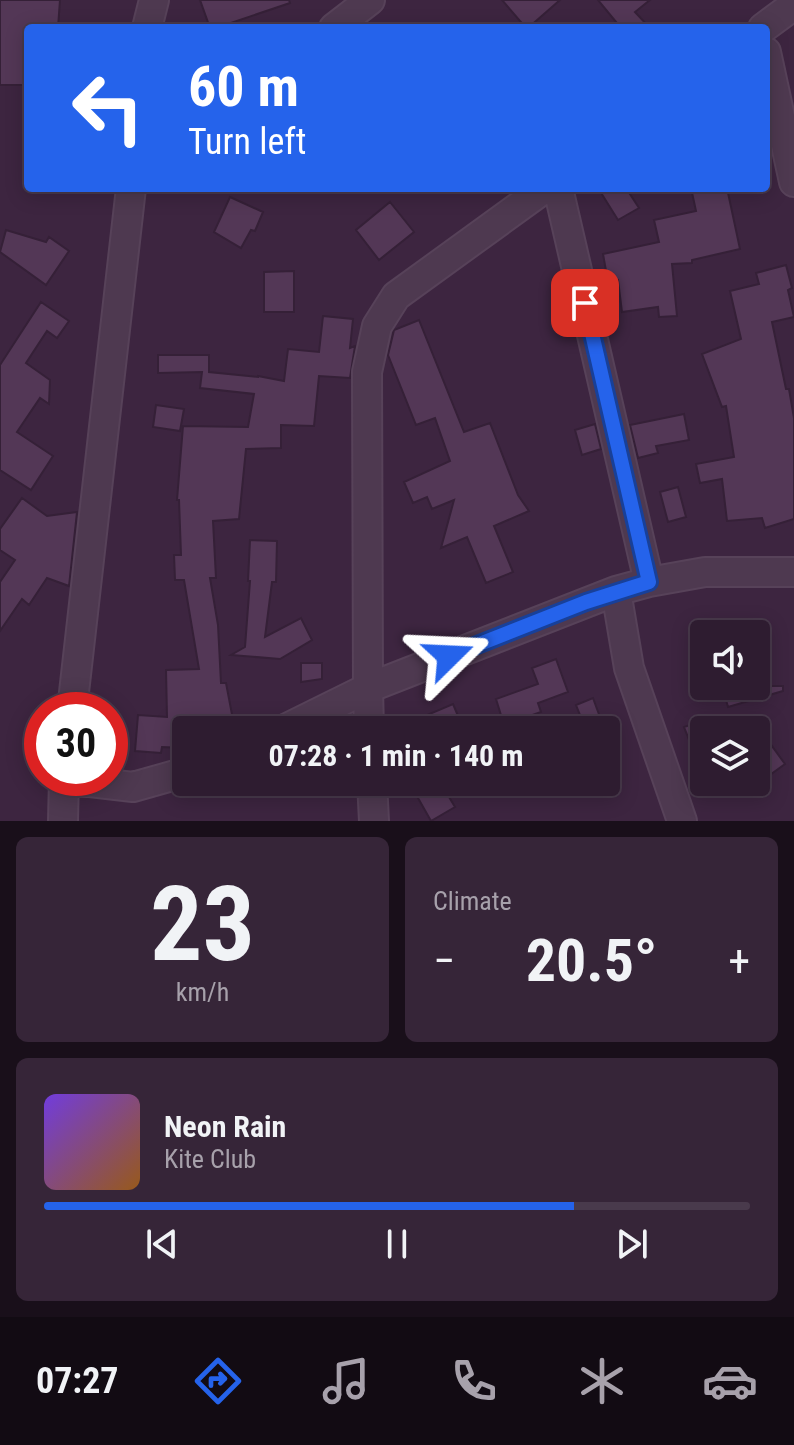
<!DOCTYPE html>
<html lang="en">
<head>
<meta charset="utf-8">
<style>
  body { margin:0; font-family:"Roboto Condensed",sans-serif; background:#362538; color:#f1f3f6; height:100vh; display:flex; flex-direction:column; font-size:30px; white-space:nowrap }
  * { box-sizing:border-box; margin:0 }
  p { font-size:26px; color:#a7a1ab }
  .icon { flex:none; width:44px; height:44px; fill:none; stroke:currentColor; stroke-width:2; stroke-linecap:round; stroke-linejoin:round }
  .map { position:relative; height:821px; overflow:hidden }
  .sheet { display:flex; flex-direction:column; gap:16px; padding:16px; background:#190f1a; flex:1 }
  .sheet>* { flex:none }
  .guide { position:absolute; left:24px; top:24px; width:746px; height:168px; border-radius:8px; box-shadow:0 4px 20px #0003,0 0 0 2px #493a4c; background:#2563eb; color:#fff; overflow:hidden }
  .controls { position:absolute; left:690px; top:620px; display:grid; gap:16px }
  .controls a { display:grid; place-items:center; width:80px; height:80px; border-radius:8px; background:#2e1c30; box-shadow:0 4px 20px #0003,0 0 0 2px #493a4c; font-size:40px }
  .speed { position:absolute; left:24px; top:692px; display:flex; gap:16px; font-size:40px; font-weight:700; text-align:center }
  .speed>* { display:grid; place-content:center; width:104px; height:104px; border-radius:50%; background:#2e1c30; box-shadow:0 4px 20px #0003,0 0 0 2px #493a4c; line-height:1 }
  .speed .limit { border:12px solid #d22; background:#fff; color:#111 }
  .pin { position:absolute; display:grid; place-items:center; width:68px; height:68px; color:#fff; margin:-34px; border-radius:16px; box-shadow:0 4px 12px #0006 }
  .me { position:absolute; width:88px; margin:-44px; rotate:69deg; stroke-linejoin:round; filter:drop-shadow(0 0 6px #0008) }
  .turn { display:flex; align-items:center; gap:28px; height:168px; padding:0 32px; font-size:36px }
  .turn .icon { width:104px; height:104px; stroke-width:2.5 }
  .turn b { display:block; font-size:56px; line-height:68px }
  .big { font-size:60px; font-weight:700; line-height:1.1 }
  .sheet .card { flex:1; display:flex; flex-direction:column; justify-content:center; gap:12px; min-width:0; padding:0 28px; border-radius:12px; background:#362538 }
  .sheet .dial { align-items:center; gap:0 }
  .dial b { font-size:104px; line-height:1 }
  .song { display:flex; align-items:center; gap:24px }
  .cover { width:96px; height:96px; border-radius:12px; background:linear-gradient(135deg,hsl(260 70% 55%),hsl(30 70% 35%)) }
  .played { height:8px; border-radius:4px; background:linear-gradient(90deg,#2563eb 75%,#493a4c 75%) }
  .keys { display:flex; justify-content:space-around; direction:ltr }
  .heat { display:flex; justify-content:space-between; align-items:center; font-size:44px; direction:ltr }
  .sheet .tiles { flex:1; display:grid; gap:16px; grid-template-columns:1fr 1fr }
  .card:last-child { grid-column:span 2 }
  .trip { position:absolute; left:172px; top:716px; width:448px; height:80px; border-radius:8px; background:#2e1c30; box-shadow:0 4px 20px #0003,0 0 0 2px #493a4c; font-weight:700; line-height:80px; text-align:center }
  .tab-bar { display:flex; height:128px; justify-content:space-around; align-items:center; background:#120b13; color:#a7a1ab }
  .tab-bar .icon { width:56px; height:56px }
  .tab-bar .selected { color:#2563eb }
  .tab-bar b { font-size:36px; color:#f1f3f6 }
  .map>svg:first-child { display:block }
</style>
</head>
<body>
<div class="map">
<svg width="794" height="821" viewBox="0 0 794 821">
  <rect width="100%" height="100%" fill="#3d2540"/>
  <!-- building -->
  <path fill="#533756" stroke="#352037" stroke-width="2" d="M 0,0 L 60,0 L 58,28 L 28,28 L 28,85 L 0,85 Z
    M 200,0 L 289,0 L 290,3 L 216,28 L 210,28 Z
    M 502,0 L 560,0 L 528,28 L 526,28 Z
    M 598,0 L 650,0 L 635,12 L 650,28 L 621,28 Z
    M 598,188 L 626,188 L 639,208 L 618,220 Z
    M 691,188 L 727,188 L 740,249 L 692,260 L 692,263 L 672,264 L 677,316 L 659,317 L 658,307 L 622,312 L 618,280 L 608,282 L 603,254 L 659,242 L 654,220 L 696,211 Z
    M 230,197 L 263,212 L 255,231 L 251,230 L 241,248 L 214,232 Z
    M 390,202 L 414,232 L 379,260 L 356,230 Z
    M 6,230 L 46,242 L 49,237 L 69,251 L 46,285 L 0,252 Z
    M 786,265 L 792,288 L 788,290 L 794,317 L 772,322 L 786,389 L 789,389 L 794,418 L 794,519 L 765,528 L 762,518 L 727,521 L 722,479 L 700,483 L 696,464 L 734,457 L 726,406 L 722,407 L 702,354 L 741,339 L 730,291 L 759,284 L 756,273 Z
    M 294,271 L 294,312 L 264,312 L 264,272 Z
    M 41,302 L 69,321 L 57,338 L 47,331 L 26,363 L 50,380 L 49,404 L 40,398 L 17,432 L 53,456 L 31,490 L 0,470 L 0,365 Z
    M 323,316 L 353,319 L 350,348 L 355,346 L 350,378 L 319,376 L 314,426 L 281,425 L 281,448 L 246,449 L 239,519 L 213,521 L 216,578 L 210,578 L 218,625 L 221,683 L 226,683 L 235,730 L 186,730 L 186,748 L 162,747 L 161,753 L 135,751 L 138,715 L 167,717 L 166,670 L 199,669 L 184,580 L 175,580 L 174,555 L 181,555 L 179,500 L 177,500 L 183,426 L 248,427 L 254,394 L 200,388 L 202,372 L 158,373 L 158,355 L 209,355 L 209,372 L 258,377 L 258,376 L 284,381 L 288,349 L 319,352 Z
    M 419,320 L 464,432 L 490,423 L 518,495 L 529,511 L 494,526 L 513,572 L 486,583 L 467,537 L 441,548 L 454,500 L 432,509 L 427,497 L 413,503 L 404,482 L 450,461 L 435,418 L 416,425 L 388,355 L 394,330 Z
    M 156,405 L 184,409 L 180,431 L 153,427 Z
    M 684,414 L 689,440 L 656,446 L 658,453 L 638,458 L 630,425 Z
    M 595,424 L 601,449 L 582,455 L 575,430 Z
    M 678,487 L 686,517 L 668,522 L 660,492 Z
    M 22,498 L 47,516 L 77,512 L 69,586 L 47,578 L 29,605 L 22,599 L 0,631 L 0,582 L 15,560 L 0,550 L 0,529 Z
    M 250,540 L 277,541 L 276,582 L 272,582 L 265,637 L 301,618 L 312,640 L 280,659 L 231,655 L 245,647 L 250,581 L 248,581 Z
    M 556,659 L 568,692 L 538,703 L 541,712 L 504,725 L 496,699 L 538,684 L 532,668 Z
    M 301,663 L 322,663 L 322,679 L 301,682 Z
    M 722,686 L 783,686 L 783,691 L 728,707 Z
    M 593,698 L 597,709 L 605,730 L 586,730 L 576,705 Z
    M 453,704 L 464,730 L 433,730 L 427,715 Z
    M 704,720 L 704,774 L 703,775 L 684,727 Z
    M 756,724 L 785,764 L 756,785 Z
    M 409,782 L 440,782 L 455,807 L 431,821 Z"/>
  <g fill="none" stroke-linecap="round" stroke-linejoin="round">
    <!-- minor casing -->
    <g stroke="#574259" stroke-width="32">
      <path id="minor" d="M 147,28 L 154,0
        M 334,28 L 370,0
        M 763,28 L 794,5
        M 766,52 L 794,182
        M 558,188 L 649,582
        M 616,591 L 629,668 L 682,821
        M 72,710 L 131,188
        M 283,730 L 368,688 L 616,591 L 649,582 L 705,572 L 794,572
        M 369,730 L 368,688 L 367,372 L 377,326 L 396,296 L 545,188
        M 64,779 L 133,787 L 186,772
        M 372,782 L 374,821
        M 63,821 L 64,778"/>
    </g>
    <!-- minor -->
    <use href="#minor" stroke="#4e3950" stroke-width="28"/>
  </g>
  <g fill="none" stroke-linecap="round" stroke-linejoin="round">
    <!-- route casing -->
    <g stroke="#184099" stroke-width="20">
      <path id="route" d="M 449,656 L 586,602 L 649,582 L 585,303"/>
    </g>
    <!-- route -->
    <use href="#route" stroke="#2563eb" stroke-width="14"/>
  </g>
</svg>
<div class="controls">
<a><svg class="icon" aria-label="sound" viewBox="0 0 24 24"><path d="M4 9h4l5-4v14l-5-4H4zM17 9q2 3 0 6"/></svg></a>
<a><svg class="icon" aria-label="layers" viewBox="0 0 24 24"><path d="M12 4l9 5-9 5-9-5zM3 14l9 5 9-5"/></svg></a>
</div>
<div class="speed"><div class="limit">30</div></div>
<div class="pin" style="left:585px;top:303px;background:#d93025"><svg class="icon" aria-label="arrive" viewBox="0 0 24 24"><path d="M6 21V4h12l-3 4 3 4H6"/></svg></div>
<svg class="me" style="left:449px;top:656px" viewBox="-20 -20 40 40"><path d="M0-17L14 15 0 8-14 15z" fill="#2563eb" stroke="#fff" stroke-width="4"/></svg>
<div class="trip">07:28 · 1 min · 140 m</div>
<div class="guide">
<div class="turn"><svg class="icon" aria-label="left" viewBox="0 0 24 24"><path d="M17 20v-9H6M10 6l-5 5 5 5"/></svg><div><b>60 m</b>Turn left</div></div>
</div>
</div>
<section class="sheet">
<div class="tiles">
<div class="card dial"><b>23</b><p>km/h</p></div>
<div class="card"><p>Climate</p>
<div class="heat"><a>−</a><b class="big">20.5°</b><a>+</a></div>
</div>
<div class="card">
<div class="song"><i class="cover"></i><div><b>Neon Rain</b><p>Kite Club</p></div></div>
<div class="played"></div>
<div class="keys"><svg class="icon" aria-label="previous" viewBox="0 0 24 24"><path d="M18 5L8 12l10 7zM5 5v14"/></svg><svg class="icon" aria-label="pause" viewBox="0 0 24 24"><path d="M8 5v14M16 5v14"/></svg><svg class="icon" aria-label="next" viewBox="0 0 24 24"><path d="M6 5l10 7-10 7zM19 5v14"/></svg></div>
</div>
</div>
</section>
<nav class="tab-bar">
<b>07:27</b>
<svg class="icon selected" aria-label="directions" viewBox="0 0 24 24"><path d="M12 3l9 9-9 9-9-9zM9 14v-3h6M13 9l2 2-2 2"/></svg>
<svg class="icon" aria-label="music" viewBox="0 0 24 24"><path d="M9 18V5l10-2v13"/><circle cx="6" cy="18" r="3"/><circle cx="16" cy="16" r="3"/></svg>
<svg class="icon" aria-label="phone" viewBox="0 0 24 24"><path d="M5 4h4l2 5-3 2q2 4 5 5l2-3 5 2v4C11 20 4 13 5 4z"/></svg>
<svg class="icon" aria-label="climate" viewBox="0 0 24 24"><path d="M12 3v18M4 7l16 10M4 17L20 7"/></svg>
<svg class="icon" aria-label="car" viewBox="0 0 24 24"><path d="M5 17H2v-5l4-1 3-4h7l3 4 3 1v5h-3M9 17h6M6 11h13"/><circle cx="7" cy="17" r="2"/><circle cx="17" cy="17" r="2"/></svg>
</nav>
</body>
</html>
